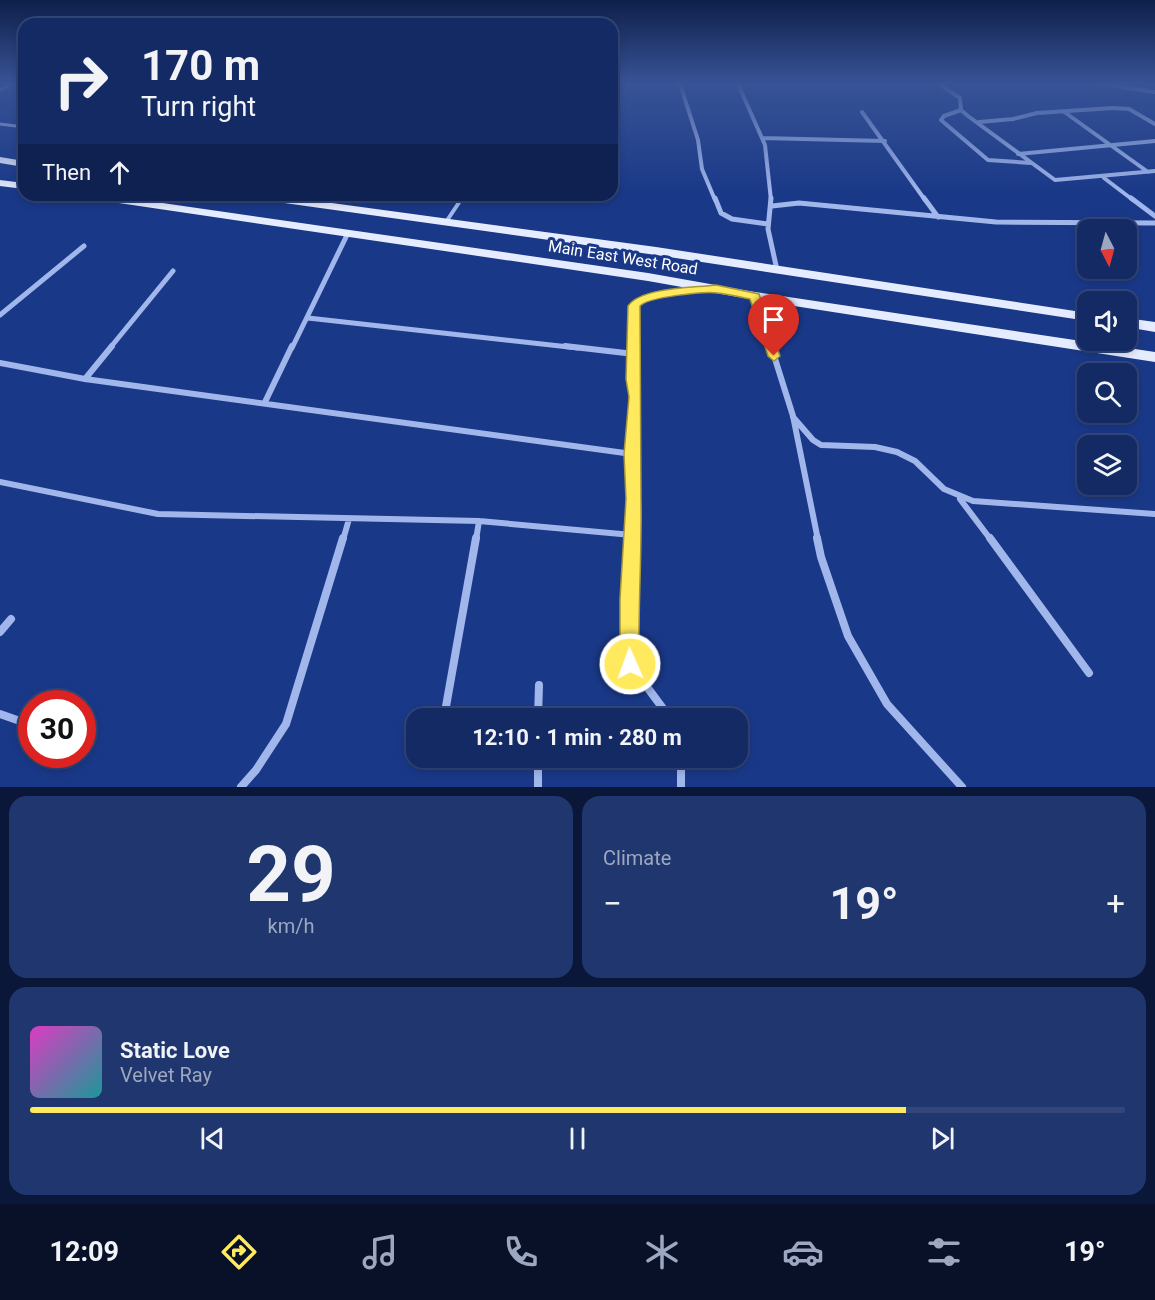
<!DOCTYPE html>
<html lang="en">
<head>
<meta charset="utf-8">
<style>
  body { margin:0; font-family:Roboto,sans-serif; background:#20366e; color:#f1f3f6; height:100vh; display:flex; flex-direction:column; font-size:22px; white-space:nowrap }
  * { box-sizing:border-box; margin:0 }
  p { font-size:20px; color:#9da7bf }
  .icon { flex:none; width:33px; height:33px; fill:none; stroke:currentColor; stroke-width:2; stroke-linecap:round; stroke-linejoin:round }
  .map { position:relative; height:787px; overflow:hidden }
  .drawer { display:flex; flex-direction:column; gap:9px; padding:9px; background:#0a1738; flex:1 }
  .drawer>* { flex:none }
  .top-card { position:absolute; left:18px; top:18px; width:600px; height:183px; border-radius:18px; box-shadow:0 3px 9px #0003,0 0 0 2px #324679; background:#132a65; color:#f1f3f6; overflow:hidden }
  .needle { width:39px; rotate:174deg }
  .controls { position:absolute; left:1077px; top:219px; display:grid; gap:12px }
  .controls a { display:grid; place-items:center; width:60px; height:60px; border-radius:12px; background:#132a65; box-shadow:0 3px 9px #0003,0 0 0 2px #324679; font-size:30px }
  .speed { position:absolute; left:18px; top:690px; display:flex; gap:12px; font-size:30px; font-weight:700; text-align:center }
  .speed>* { display:grid; place-content:center; width:78px; height:78px; border-radius:50%; background:#132a65; box-shadow:0 3px 9px #0003,0 0 0 2px #324679; line-height:1 }
  .speed .limit { border:9px solid #d22; background:#fff; color:#111 }
  .pin { position:absolute; display:grid; place-items:center; width:51px; height:51px; color:#fff; margin:-62px -26px; border-radius:50% 50% 50% 0; rotate:-45deg; box-shadow:0 0 6px #0007 }
  .pin .icon { rotate:45deg }
  .me { position:absolute; width:66px; margin:-33px; rotate:358deg; stroke-linejoin:round; filter:drop-shadow(0 0 4px #0008) }
  .turn { display:flex; align-items:center; gap:21px; height:126px; padding:0 24px; font-size:27px }
  .turn .icon { width:78px; height:78px; stroke-width:2.5 }
  .turn b { display:block; font-size:42px; line-height:51px }
  .then { display:flex; align-items:center; height:57px; padding:0 24px; background:#0003; gap:12px; font-size:22px }
  .big { font-size:45px; font-weight:700; line-height:1.1 }
  .drawer .widget { flex:1; display:flex; flex-direction:column; justify-content:center; gap:9px; min-width:0; padding:0 21px; border-radius:18px; background:#20366e }
  .drawer .dial { align-items:center; gap:0 }
  .dial b { font-size:78px; line-height:1 }
  .song { display:flex; align-items:center; gap:18px }
  .cover { width:72px; height:72px; border-radius:9px; background:linear-gradient(135deg,hsl(310 70% 55%),hsl(180 70% 35%)) }
  .played { height:6px; border-radius:3px; background:linear-gradient(90deg,#ffe95c 80%,#324679 80%) }
  .keys { display:flex; justify-content:space-around; direction:ltr }
  .heat { display:flex; justify-content:space-between; align-items:center; font-size:33px; direction:ltr }
  .drawer .tiles { flex:1; display:grid; gap:9px; grid-template-columns:1fr 1fr }
  .widget:last-child { grid-column:span 2 }
  .trip { position:absolute; left:406px; top:708px; width:342px; height:60px; border-radius:18px; background:#132a65; box-shadow:0 3px 9px #0003,0 0 0 2px #324679; font-weight:700; line-height:60px; text-align:center }
  .tab-bar { display:flex; height:96px; justify-content:space-around; align-items:center; background:#081128; color:#9da7bf }
  .tab-bar .icon { width:42px; height:42px }
  .tab-bar .active { color:#ffe95c }
  .tab-bar b { font-size:27px; color:#f1f3f6 }
  .map>svg:first-child { display:block }
</style>
</head>
<body>
<div class="map">
<svg width="1155" height="787" viewBox="0 0 1155 787">
  <rect width="100%" height="100%" fill="#193887"/>
  <g fill="none" stroke-linecap="round" stroke-linejoin="round">
    <!-- lane-far1 -->
    <path stroke="#a1b7ec" stroke-width="3" d="M 0,90 L 11,84
      M 0,124 L 24,127
      M 461,200 L 464,195"/>
    <!-- lane -->
    <path stroke="#a1b7ec" stroke-width="4" d="M 446,222 L 462,198"/>
    <!-- street-far3 -->
    <path stroke="#a1b7ec" stroke-width="4" d="M 680,84 L 698,140 L 702,169 L 715,200
      M 738,84 L 765,145 L 771,200
      M 939,84 L 960,98 L 961,110 L 968,116 L 1055,180 L 1155,171
      M 1103,84 L 1155,92
      M 961,110 L 944,116 L 941,120 L 988,160 L 1031,163
      M 1063,111 L 1148,172
      M 862,112 L 925,200
      M 979,122 L 1013,119 L 1037,113 L 1113,108 L 1129,109 L 1155,124
      M 762,138 L 885,141
      M 1018,154 L 1155,141
      M 1104,178 L 1133,200"/>
    <!-- street-far2 -->
    <path stroke="#a1b7ec" stroke-width="5" d="M 715,198 L 721,213 L 732,219 L 768,224
      M 771,198 L 768,229 L 777,270
      M 924,198 L 938,217
      M 1131,198 L 1155,216
      M 772,206 L 799,203 L 996,222 L 1155,223
      M 755,296 L 771,348
      M 0,315 L 84,246
      M 308,318 L 578,348
      M 110,348 L 173,271
      M 292,348 L 348,233
      M 634,348 L 634,306 C 654,290 683,291 707,289"/>
    <!-- street-far1 -->
    <path stroke="#a1b7ec" stroke-width="6" d="M 565,346 L 634,354
      M 771,346 L 793,416 L 818,540
      M 0,363 L 85,379 L 632,454
      M 85,379 L 112,346
      M 265,402 L 292,346
      M 793,417 L 813,440 L 821,445 L 875,447 L 897,452 L 915,461 L 944,489 L 973,501 L 1155,514
      M 0,482 L 158,514 L 479,521 L 632,535
      M 960,499 L 991,540
      M 343,540 L 349,519
      M 476,540 L 479,521
      M 632,540 L 634,346"/>
    <!-- street -->
    <path stroke="#a1b7ec" stroke-width="8" d="M 632,538 L 630,664 L 670,718
      M 817,538 L 821,557 L 848,636 L 887,704 L 962,787
      M 990,538 L 1089,673
      M 0,632 L 11,619
      M 445,712 L 476,538
      M 0,714 L 20,721
      M 538,718 L 539,685
      M 538,758 L 538,787
      M 681,758 L 681,787
      M 241,787 L 256,770 L 286,724 L 343,538"/>
    <!-- primary -->
    <path fill="#e6ecff" fill-rule="evenodd" d="M 0,157 L 24,161 L 24,167 L 0,163 Z
      M 0,180 L 24,183 L 24,189 L 0,186 Z
      M 80,195 L 107,195 L 648,273 L 755,292 L 1155,352 L 1155,362 L 755,300 L 648,281 L 85,198 Z
      M 244,195 L 273,195 L 656,247 L 1088,313 L 1088,321 L 656,255 L 249,198 Z
      M 1126,318 L 1155,322 L 1155,332 L 1126,327 Z"/>
  </g>
  <!-- sky -->
  <linearGradient id="sky" x2="0" y2="1"><stop stop-color="#0e1f4a"/><stop offset="0.43" stop-color="#385396"/><stop offset="1" stop-color="#385396" stop-opacity="0"/></linearGradient>
  <rect width="1155" height="194" fill="url(#sky)"/>
  <!-- route -->
  <path fill="#ffe95c" stroke="#a6973c" stroke-width="1.5" d="M 716,285 L 759,294 L 780,356 L 774,361 L 768,356 L 750,299 C 739,297 728,294 718,293 C 705,291 648,297 640,306 C 640,371 641,434 641,499 C 642,554 638,608 639,664 L 637,670 L 630,673 L 623,670 L 620,664 L 620,599 L 626,499 L 624,454 L 629,397 L 626,379 L 628,306 C 641,287 693,288 716,285 Z"/>
  <g text-anchor="middle" stroke-width="6" stroke-linejoin="round" paint-order="stroke">
    <!-- street labels -->
    <g font-size="16" fill="#fff" stroke="#193887">
      <text transform="translate(623 257) rotate(9)" y="6">Main East West Road</text>
    </g>
  </g>
</svg>
<div class="controls">
<a><svg class="needle" viewBox="-14 -14 28 28"><path d="M0-13l5 13h-10z" fill="#e53935"/><path d="M0 13l5-13h-10z" fill="#9da7bf"/></svg></a>
<a><svg class="icon" aria-label="sound" viewBox="0 0 24 24"><path d="M4 9h4l5-4v14l-5-4H4zM17 9q2 3 0 6"/></svg></a>
<a><svg class="icon" aria-label="search" viewBox="0 0 24 24"><circle cx="10" cy="10" r="6"/><path d="M15 15l6 6"/></svg></a>
<a><svg class="icon" aria-label="layers" viewBox="0 0 24 24"><path d="M12 4l9 5-9 5-9-5zM3 14l9 5 9-5"/></svg></a>
</div>
<div class="speed"><div class="limit">30</div></div>
<div class="pin" style="left:774px;top:356px;background:#d93025"><svg class="icon" aria-label="arrive" viewBox="0 0 24 24"><path d="M6 21V4h12l-3 4 3 4H6"/></svg></div>
<svg class="me" style="left:630px;top:664px" viewBox="-20 -20 40 40"><circle r="17" fill="#ffe95c" stroke="#fff" stroke-width="3"/><path d="M0-11L8 9 0 5-8 9z" fill="#fff"/></svg>
<div class="trip">12:10 · 1 min · 280 m</div>
<div class="top-card">
<div class="turn"><svg class="icon" aria-label="right" viewBox="0 0 24 24"><path d="M7 20v-9h11M14 6l5 5-5 5"/></svg><div><b>170 m</b>Turn right</div></div>
<div class="then">Then<svg class="icon" aria-label="ahead" viewBox="0 0 24 24"><path d="M12 20V5M6 11l6-6 6 6"/></svg></div>
</div>
</div>
<section class="drawer">
<div class="tiles">
<div class="widget dial"><b>29</b><p>km/h</p></div>
<div class="widget"><p>Climate</p>
<div class="heat"><a>−</a><b class="big">19°</b><a>+</a></div>
</div>
<div class="widget">
<div class="song"><i class="cover"></i><div><b>Static Love</b><p>Velvet Ray</p></div></div>
<div class="played"></div>
<div class="keys"><svg class="icon" aria-label="previous" viewBox="0 0 24 24"><path d="M18 5L8 12l10 7zM5 5v14"/></svg><svg class="icon" aria-label="pause" viewBox="0 0 24 24"><path d="M8 5v14M16 5v14"/></svg><svg class="icon" aria-label="next" viewBox="0 0 24 24"><path d="M6 5l10 7-10 7zM19 5v14"/></svg></div>
</div>
</div>
</section>
<nav class="tab-bar">
<b>12:09</b>
<svg class="icon active" aria-label="directions" viewBox="0 0 24 24"><path d="M12 3l9 9-9 9-9-9zM9 14v-3h6M13 9l2 2-2 2"/></svg>
<svg class="icon" aria-label="music" viewBox="0 0 24 24"><path d="M9 18V5l10-2v13"/><circle cx="6" cy="18" r="3"/><circle cx="16" cy="16" r="3"/></svg>
<svg class="icon" aria-label="phone" viewBox="0 0 24 24"><path d="M5 4h4l2 5-3 2q2 4 5 5l2-3 5 2v4C11 20 4 13 5 4z"/></svg>
<svg class="icon" aria-label="climate" viewBox="0 0 24 24"><path d="M12 3v18M4 7l16 10M4 17L20 7"/></svg>
<svg class="icon" aria-label="car" viewBox="0 0 24 24"><path d="M5 17H2v-5l4-1 3-4h7l3 4 3 1v5h-3M9 17h6M6 11h13"/><circle cx="7" cy="17" r="2"/><circle cx="17" cy="17" r="2"/></svg>
<svg class="icon" aria-label="filters" viewBox="0 0 24 24"><path d="M4 7h16M4 17h16"/><circle cx="9" cy="7" r="2"/><circle cx="15" cy="17" r="2"/></svg>
<b>19°</b>
</nav>
</body>
</html>
